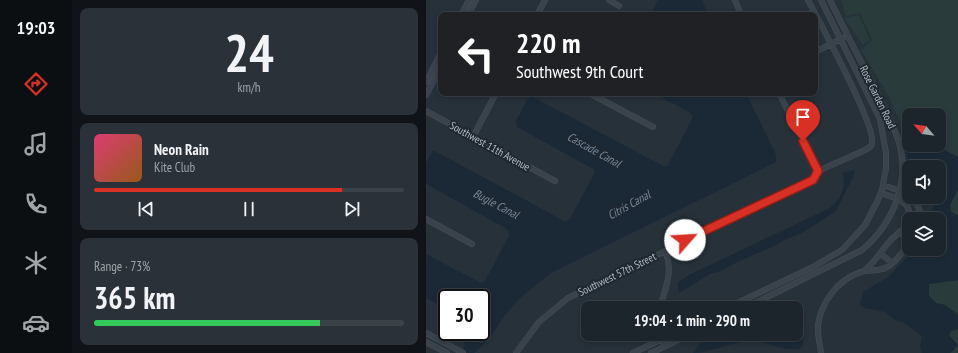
<!DOCTYPE html>
<html lang="en">
<head>
<meta charset="utf-8">
<style>
  body { margin:0; font-family:"PT Sans Narrow",sans-serif; background:#2a3138; color:#f1f3f6; height:100vh; display:flex; flex-direction:column; font-size:15px; white-space:nowrap }
  * { box-sizing:border-box; margin:0 }
  p { font-size:13px; color:#a0a5a9 }
  .icon { flex:none; width:22px; height:22px; fill:none; stroke:currentColor; stroke-width:2; stroke-linecap:round; stroke-linejoin:round }
  .map { position:relative; flex:1; overflow:hidden }
  .sheet { display:flex; flex-direction:column; gap:8px; padding:8px; background:#101418; width:354px }
  .sheet>* { flex:none }
  .banner { position:absolute; left:12px; top:12px; width:380px; height:84px; border-radius:8px; box-shadow:0 2px 6px #0003,0 0 0 1px #3b4248; background:#202124; color:#fff; overflow:hidden }
  .needle { width:26px; rotate:298deg }
  .fabs { position:absolute; left:476px; top:108px; display:grid; gap:8px }
  .fabs a { display:grid; place-items:center; width:44px; height:44px; border-radius:8px; background:#1d252c; box-shadow:0 2px 6px #0003,0 0 0 1px #3b4248; font-size:20px }
  .speed { position:absolute; left:12px; top:289px; display:flex; gap:8px; font-size:20px; font-weight:700; text-align:center }
  .speed>* { display:grid; place-content:center; width:52px; height:52px; border-radius:50%; background:#1d252c; box-shadow:0 2px 6px #0003,0 0 0 1px #3b4248; line-height:1 }
  .speed .limit { border:2px solid #111; border-radius:6px; background:#fff; color:#111 }
  .pin { position:absolute; display:grid; place-items:center; width:34px; height:34px; color:#fff; margin:-41px -17px; border-radius:50% 50% 50% 0; rotate:-45deg; box-shadow:0 0 4px #0007 }
  .pin .icon { rotate:45deg }
  .me { position:absolute; width:44px; margin:-22px; rotate:64deg; stroke-linejoin:round; filter:drop-shadow(0 0 3px #0008) }
  .turn { display:flex; align-items:center; gap:14px; height:84px; padding:0 12px; font-size:18px }
  .turn .icon { width:52px; height:52px; stroke-width:2.5 }
  .turn b { display:block; font-size:28px; line-height:34px }
  .big { font-size:30px; font-weight:600; line-height:1.1 }
  .sheet .tile { flex:1; display:flex; flex-direction:column; justify-content:center; gap:6px; min-width:0; padding:0 14px; border-radius:8px; background:#2a3138 }
  .sheet .dial { align-items:center; gap:0 }
  .dial b { font-size:52px; line-height:1 }
  .song { display:flex; align-items:center; gap:12px }
  .cover { width:48px; height:48px; border-radius:6px; background:linear-gradient(135deg,hsl(340 70% 55%),hsl(30 70% 35%)) }
  .played { height:4px; border-radius:2px; background:linear-gradient(90deg,#d93025 80%,#3b4248 80%) }
  .keys { display:flex; justify-content:space-around; direction:ltr }
  .charge { height:6px; border-radius:3px; background:linear-gradient(90deg,#34c759 73%,#3b4248 0) }
  .trip { position:absolute; left:155px; top:301px; width:222px; height:40px; border-radius:8px; background:#1d252c; box-shadow:0 2px 6px #0003,0 0 0 1px #3b4248; font-weight:600; line-height:40px; text-align:center }
  main { display:flex; flex:1; min-height:0 }
  .dock { display:flex; flex-direction:column; width:72px; justify-content:space-around; align-items:center; background:#0c0f12; color:#a0a5a9 }
  .dock .icon { width:28px; height:28px }
  .dock .active { color:#d93025 }
  .dock b { font-size:18px; color:#f1f3f6 }
  .map>svg:first-child { display:block }
</style>
</head>
<body>
<main>
<nav class="dock">
<b>19:03</b>
<svg class="icon active" aria-label="directions" viewBox="0 0 24 24"><path d="M12 3l9 9-9 9-9-9zM9 14v-3h6M13 9l2 2-2 2"/></svg>
<svg class="icon" aria-label="music" viewBox="0 0 24 24"><path d="M9 18V5l10-2v13"/><circle cx="6" cy="18" r="3"/><circle cx="16" cy="16" r="3"/></svg>
<svg class="icon" aria-label="phone" viewBox="0 0 24 24"><path d="M5 4h4l2 5-3 2q2 4 5 5l2-3 5 2v4C11 20 4 13 5 4z"/></svg>
<svg class="icon" aria-label="climate" viewBox="0 0 24 24"><path d="M12 3v18M4 7l16 10M4 17L20 7"/></svg>
<svg class="icon" aria-label="car" viewBox="0 0 24 24"><path d="M5 17H2v-5l4-1 3-4h7l3 4 3 1v5h-3M9 17h6M6 11h13"/><circle cx="7" cy="17" r="2"/><circle cx="17" cy="17" r="2"/></svg>
</nav>
<section class="sheet">
<div class="tile dial"><b>24</b><p>km/h</p></div>
<div class="tile">
<div class="song"><i class="cover"></i><div><b>Neon Rain</b><p>Kite Club</p></div></div>
<div class="played"></div>
<div class="keys"><svg class="icon" aria-label="previous" viewBox="0 0 24 24"><path d="M18 5L8 12l10 7zM5 5v14"/></svg><svg class="icon" aria-label="pause" viewBox="0 0 24 24"><path d="M8 5v14M16 5v14"/></svg><svg class="icon" aria-label="next" viewBox="0 0 24 24"><path d="M6 5l10 7-10 7zM19 5v14"/></svg></div>
</div>
<div class="tile"><p>Range · 73%</p><b class="big">365 km</b><div class="charge"></div></div>
</section>
<div class="map">
<svg width="532" height="353" viewBox="0 0 532 353">
  <rect width="100%" height="100%" fill="#27313a"/>
  <!-- green -->
  <path fill="#293b3b" d="M 415,0 L 532,0 L 532,157 L 508,145 L 513,145 L 513,115 L 483,115 L 483,132 L 477,129 L 461,93 L 435,50 L 446,40 L 434,13 L 420,16 Z
    M 433,15 L 444,40 L 437,45 L 418,18 Z
    M 532,189 L 532,216 L 525,212 L 524,205 Z
    M 532,280 L 532,315 L 519,305 L 510,303 L 503,296 L 503,284 Z
    M 532,329 L 532,353 L 524,353 L 529,350 L 523,335 L 525,331 Z"/>
  <!-- water -->
  <path fill="#1b2937" d="M 232,0 L 276,0 L 282,15 L 224,15 Z
    M 227,93 L 320,93 L 350,155 L 350,162 L 125,273 L 94,298 L 79,315 L 63,339 L 48,353 L 35,353 L 39,346 L 38,332 L 55,332 L 55,298 L 21,298 L 21,309 L 0,298 L 0,254 L 55,283 L 59,281 L 84,234 L 81,229 L 0,184 L 0,163 L 7,150 L 140,222 L 144,219 L 168,174 L 169,170 L 91,127 L 90,121 L 102,98 L 107,97 L 239,167 L 242,165 L 267,117 L 263,112 Z
    M 477,129 L 483,132 L 483,145 L 508,145 L 532,157 L 532,189 L 524,205 L 525,212 L 532,216 L 532,280 L 503,284 L 503,296 L 510,303 L 519,305 L 532,315 L 532,329 L 525,331 L 523,335 L 532,345 L 524,353 L 496,353 L 494,347 L 496,336 L 477,322 L 470,321 L 459,312 L 438,308 L 434,305 L 437,292 L 462,277 L 489,249 L 513,249 L 513,219 L 503,219 L 508,204 L 501,197 L 513,197 L 513,167 L 483,168 Z
    M 426,170 L 429,171 L 427,177 L 410,211 L 376,233 L 358,240 L 353,244 L 311,262 L 295,271 L 284,274 L 255,292 L 252,291 L 252,282 L 265,274 L 404,208 C 415,198 420,188 417,173 Z
    M 372,310 L 378,312 L 375,324 L 377,344 L 374,349 C 359,352 343,342 328,341 C 306,340 287,353 267,353 L 275,342 L 292,334 L 370,334 L 370,313 Z"/>
  <g fill="none" stroke-linecap="round" stroke-linejoin="round">
    <!-- minor casing -->
    <g stroke="#464e57" stroke-width="6">
      <path id="minor" d="M 183,0 L 193,6
        M 309,0 L 315,15
        M 382,0 C 393,21 451,127 446,144 C 445,148 440,149 437,151 L 392,171
        M 35,15 L 43,0
        M 42,15 L 50,0
        M 111,15 L 119,0
        M 389,52 L 417,38
        M 0,82 L 15,53
        M 163,93 L 227,127
        M 353,93 L 392,171
        M 0,95 L 15,67
        M 0,111 L 129,181
        M 47,137 L 70,93
        M 457,185 L 474,191 L 483,196
        M 455,193 C 467,197 487,201 483,219
        M 484,197 L 492,206 L 496,219
        M 0,219 L 46,244
        M 473,232 L 483,240
        M 455,254 L 466,263
        M 439,270 C 449,262 455,251 464,241 C 470,234 480,229 483,220
        M 234,308 C 239,289 248,270 239,251
        M 301,308 L 387,267 L 416,250 L 439,225 L 451,202 L 456,190 L 460,168 L 460,153 L 454,119 L 395,0
        M 319,308 L 436,250 C 468,223 485,180 472,139 C 465,119 454,100 445,81 C 431,54 417,27 404,0
        M 0,333 L 37,353
        M 233,334 L 239,346
        M 0,342 L 21,353
        M 90,353 L 113,322 L 142,298 L 387,180 L 392,171
        M 207,353 L 247,334
        M 225,353 L 265,334
        M 395,353 C 394,344 391,334 392,325 C 395,303 411,281 432,273 C 441,269 451,272 459,268 C 469,264 476,252 483,244"/>
    </g>
    <!-- minor -->
    <use href="#minor" stroke="#3a424b" stroke-width="5"/>
  </g>
  <g fill="none" stroke-linecap="round" stroke-linejoin="round">
    <!-- route casing -->
    <g stroke="#8d1f18" stroke-width="10">
      <path id="route" d="M 259,240 L 387,180 L 392,171 L 377,141"/>
    </g>
    <!-- route -->
    <use href="#route" stroke="#d93025" stroke-width="7"/>
  </g>
  <g text-anchor="middle" stroke-width="4" stroke-linejoin="round" paint-order="stroke">
    <!-- street labels -->
    <g font-size="11" fill="#b6bec6" stroke="#1f2730">
      <text transform="translate(452 97) rotate(64)" y="4">Rose Garden Road</text>
      <text transform="translate(64 146) rotate(29)" y="4">Southwest 11th Avenue</text>
      <text transform="translate(191 274) rotate(-26)" y="4">Southwest 57th Street</text>
    </g>
    <!-- water labels -->
    <g font-size="12" font-style="italic" fill="#748aa0" stroke="#1f2730">
      <text transform="translate(168 150) rotate(29)" y="4">Cascade Canal</text>
      <text transform="translate(70 204) rotate(28)" y="4">Bugle Canal</text>
      <text transform="translate(203 205) rotate(-29)" y="4">Citris Canal</text>
    </g>
  </g>
</svg>
<div class="fabs">
<a><svg class="needle" viewBox="-14 -14 28 28"><path d="M0-13l5 13h-10z" fill="#e53935"/><path d="M0 13l5-13h-10z" fill="#a0a5a9"/></svg></a>
<a><svg class="icon" aria-label="sound" viewBox="0 0 24 24"><path d="M4 9h4l5-4v14l-5-4H4zM17 9q2 3 0 6"/></svg></a>
<a><svg class="icon" aria-label="layers" viewBox="0 0 24 24"><path d="M12 4l9 5-9 5-9-5zM3 14l9 5 9-5"/></svg></a>
</div>
<div class="speed"><div class="limit">30</div></div>
<div class="pin" style="left:377px;top:141px;background:#d93025"><svg class="icon" aria-label="arrive" viewBox="0 0 24 24"><path d="M6 21V4h12l-3 4 3 4H6"/></svg></div>
<svg class="me" style="left:259px;top:240px" viewBox="-20 -20 40 40"><circle r="19" fill="#fff"/><path d="M0-13L10 11 0 6-10 11z" fill="#d93025"/></svg>
<div class="trip">19:04 · 1 min · 290 m</div>
<div class="banner">
<div class="turn"><svg class="icon" aria-label="left" viewBox="0 0 24 24"><path d="M17 20v-9H6M10 6l-5 5 5 5"/></svg><div><b>220 m</b>Southwest 9th Court</div></div>
</div>
</div>
</main>
</body>
</html>
